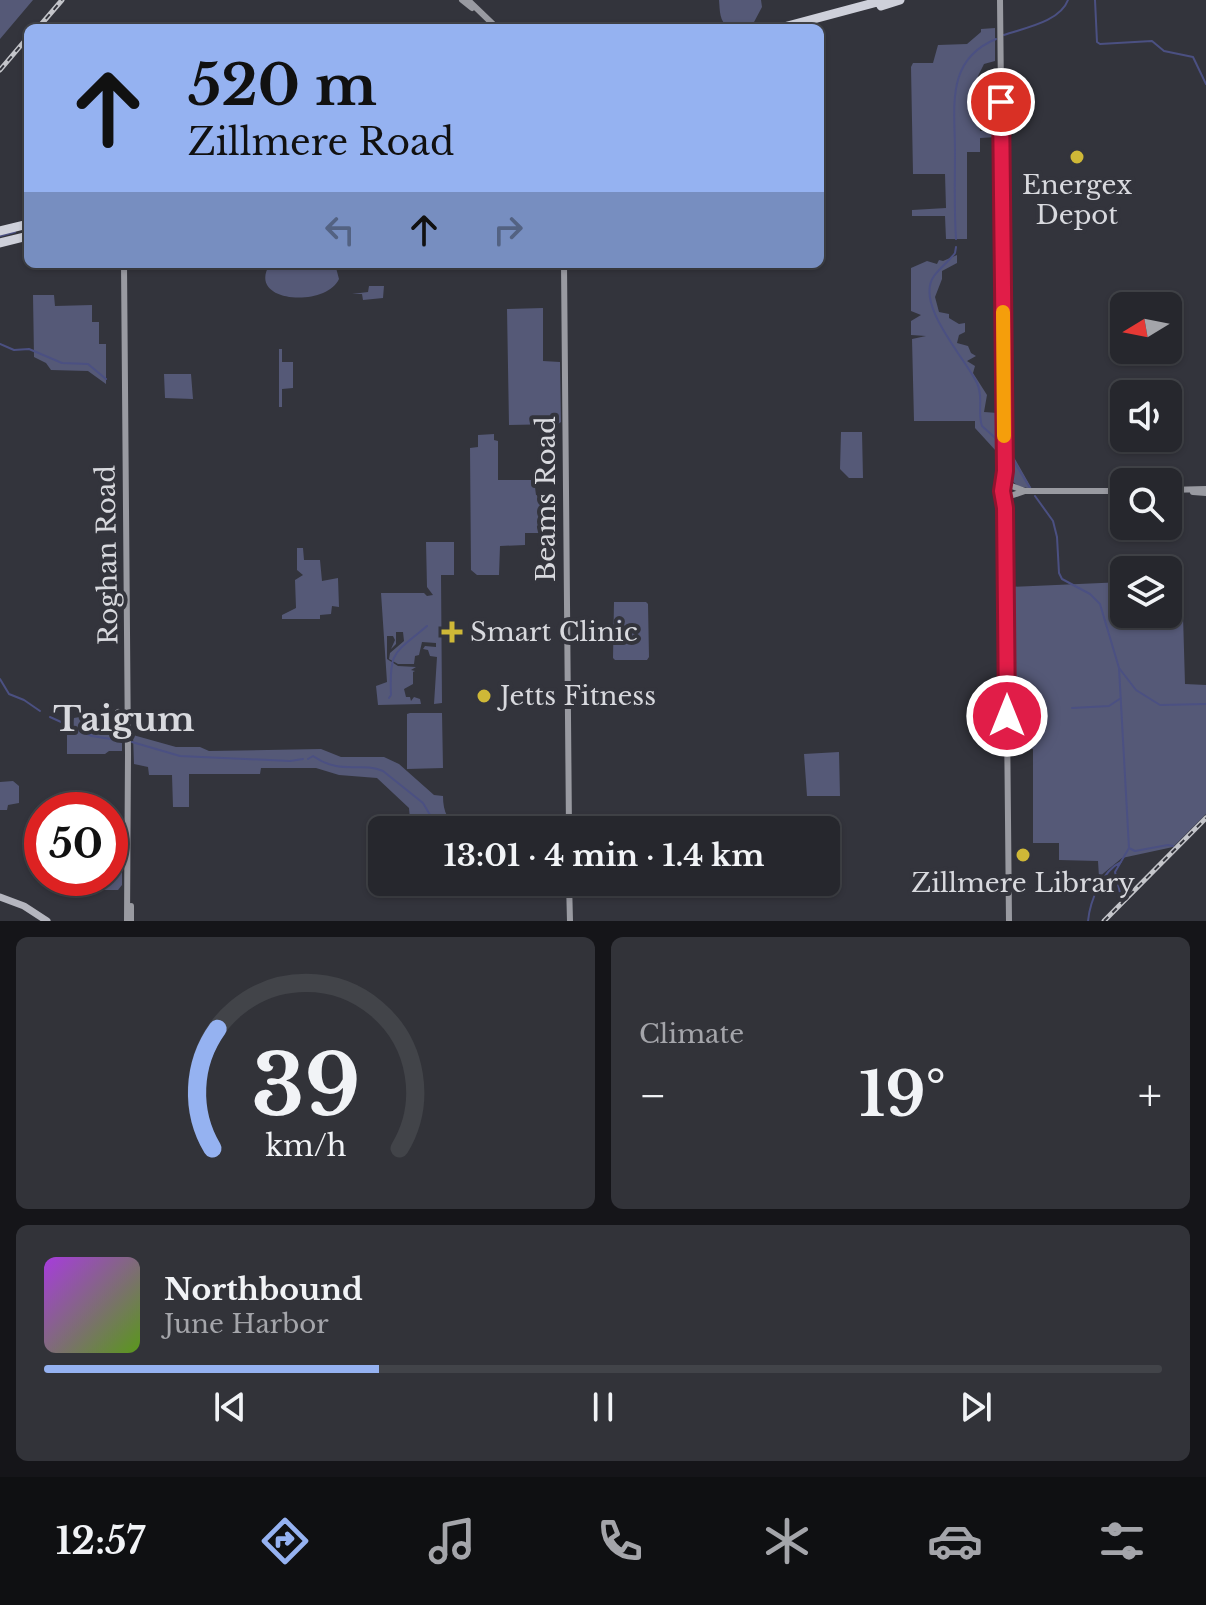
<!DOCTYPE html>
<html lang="en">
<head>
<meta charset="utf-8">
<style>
  body { margin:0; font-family:"Libre Baskerville",serif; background:#323339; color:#f1f3f6; height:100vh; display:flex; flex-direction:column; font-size:30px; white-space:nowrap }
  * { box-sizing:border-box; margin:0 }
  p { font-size:26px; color:#a4a5aa }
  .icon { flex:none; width:44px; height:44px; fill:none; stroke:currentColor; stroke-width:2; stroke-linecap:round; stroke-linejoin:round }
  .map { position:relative; height:921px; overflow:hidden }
  .sheet { display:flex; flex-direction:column; gap:16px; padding:16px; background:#151519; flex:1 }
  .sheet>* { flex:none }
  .banner { position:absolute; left:24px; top:24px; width:800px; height:244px; border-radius:12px; box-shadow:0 2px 6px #0004,0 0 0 2px #424449; background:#95b2f1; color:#111; overflow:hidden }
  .needle { width:52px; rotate:260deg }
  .buttons { position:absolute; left:1110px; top:292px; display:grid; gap:16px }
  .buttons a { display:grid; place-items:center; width:72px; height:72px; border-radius:12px; background:#26272d; box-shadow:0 2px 6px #0004,0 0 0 2px #424449; font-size:40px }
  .speed { position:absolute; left:24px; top:792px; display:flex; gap:16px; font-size:40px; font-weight:700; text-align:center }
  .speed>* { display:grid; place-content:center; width:104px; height:104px; border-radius:50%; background:#26272d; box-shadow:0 2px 6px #0004,0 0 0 2px #424449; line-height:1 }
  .speed .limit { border:12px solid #d22; background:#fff; color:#111 }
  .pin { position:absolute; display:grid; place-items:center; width:68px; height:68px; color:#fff; margin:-34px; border:4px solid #fff; border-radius:50%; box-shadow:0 2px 8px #0007 }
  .me { position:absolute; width:88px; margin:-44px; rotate:0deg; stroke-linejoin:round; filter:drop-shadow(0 0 6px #0008) }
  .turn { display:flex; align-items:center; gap:28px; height:168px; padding:0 32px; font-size:36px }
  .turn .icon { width:104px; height:104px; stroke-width:2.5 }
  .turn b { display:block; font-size:56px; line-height:68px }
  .lanes { display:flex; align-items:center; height:76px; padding:0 32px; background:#0003; justify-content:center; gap:40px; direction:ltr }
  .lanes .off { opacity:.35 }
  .big { font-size:60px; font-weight:800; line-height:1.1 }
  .sheet .card { flex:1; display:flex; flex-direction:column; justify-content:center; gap:12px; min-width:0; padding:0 28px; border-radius:12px; background:#323339 }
  .sheet .dial { align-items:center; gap:0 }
  .dial svg { height:208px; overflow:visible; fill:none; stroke:#424449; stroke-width:7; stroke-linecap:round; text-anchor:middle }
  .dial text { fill:#f1f3f6; stroke:none }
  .song { display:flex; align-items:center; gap:24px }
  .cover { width:96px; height:96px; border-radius:12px; background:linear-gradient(135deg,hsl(280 70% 55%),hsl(90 70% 35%)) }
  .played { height:8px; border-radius:4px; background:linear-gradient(90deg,#95b2f1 30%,#424449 30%) }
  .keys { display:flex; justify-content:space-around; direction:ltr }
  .heat { display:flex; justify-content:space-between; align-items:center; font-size:44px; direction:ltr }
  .sheet .tiles { flex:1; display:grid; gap:16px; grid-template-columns:1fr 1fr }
  .card:last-child { grid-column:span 2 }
  .trip { position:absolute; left:368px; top:816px; width:472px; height:80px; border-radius:12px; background:#26272d; box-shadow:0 2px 6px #0004,0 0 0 2px #424449; font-weight:800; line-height:80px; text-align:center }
  .dock { display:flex; height:128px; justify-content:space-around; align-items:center; background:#0f1012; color:#a4a5aa }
  .dock .icon { width:56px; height:56px }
  .dock .active { color:#95b2f1 }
  .dock b { font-size:36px; color:#f1f3f6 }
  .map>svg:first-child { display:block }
</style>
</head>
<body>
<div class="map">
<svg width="1206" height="921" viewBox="0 0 1206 921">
  <rect width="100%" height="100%" fill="#33343c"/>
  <!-- green -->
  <path fill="#555977" d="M 0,0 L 33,0 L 0,39 Z
    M 719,0 L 761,0 L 762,7 L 753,24 L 729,28 C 719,21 720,11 719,0 Z
    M 995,28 L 995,61 L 984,64 L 978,76 L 972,108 L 979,108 L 980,131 L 997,131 L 997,137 L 980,138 L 980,152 L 967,152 L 967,239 L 946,239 L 945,216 L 912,216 L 912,210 L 946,208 L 945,174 L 913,174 L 911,67 L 913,63 L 933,63 L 938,45 L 967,44 L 981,32 L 981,29 Z
    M 957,255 L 957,263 L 942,271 L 942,279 L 935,297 L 939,312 L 949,314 L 949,318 L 959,324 L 965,323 L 965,332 L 959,335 L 957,343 L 968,346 L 971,353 L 976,356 L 967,361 L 975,366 L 973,373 L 987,395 L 984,412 L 998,413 L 1001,448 L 996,451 L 975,428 L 975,421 L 914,421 L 912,339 L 926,336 L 911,335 L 911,321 L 921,315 L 911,311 L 911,268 L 927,261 L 937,264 L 939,260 L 943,261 Z
    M 270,264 L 335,264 L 339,279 C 326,308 245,303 270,264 Z
    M 369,286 L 384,286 L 383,298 L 363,300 L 362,294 L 352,294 L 368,292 Z
    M 33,295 L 54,295 L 55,306 L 92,305 L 92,322 L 99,322 L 99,344 L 106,344 L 106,384 L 88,371 L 51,370 L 46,363 L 34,357 Z
    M 543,308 L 543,361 L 560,362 L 561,422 L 558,424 L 509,425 L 507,309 Z
    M 279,349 L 282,349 L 282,362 L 293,362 L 293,388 L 282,389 L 282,407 L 279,407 Z
    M 164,374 L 191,374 L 193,399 L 165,398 Z
    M 841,432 L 862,432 L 863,478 L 849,478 L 840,469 Z
    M 494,434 L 494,440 L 498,441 L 498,480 L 534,480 L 536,495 L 540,496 L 541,506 L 543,506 L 543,533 L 525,533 L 525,545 L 500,546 L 499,575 L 477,575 L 471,570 L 470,448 L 478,447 L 478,435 Z
    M 1007,445 L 1032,489 L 1018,486 L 1011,480 Z
    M 426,542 L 454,542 L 454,575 L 441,575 L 442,703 L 434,704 L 437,657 L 430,656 L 428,650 L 423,649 L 425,646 L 436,647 L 436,643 L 422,642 L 419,655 L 415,656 L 414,664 L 398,664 L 389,659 L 390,653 L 404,641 L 403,632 L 396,632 L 396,644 L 391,649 L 395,640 L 393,636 L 387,636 L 387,659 L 398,666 L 416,667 L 411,670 L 415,671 L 413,672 L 413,684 L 404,689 L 406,697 L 410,697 L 411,701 L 414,697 L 420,699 L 421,704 L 378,705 L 376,686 L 387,682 L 381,593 L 424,593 L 427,596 L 433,595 L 427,587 Z
    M 297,548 L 303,548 L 304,560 L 320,560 L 322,581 L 338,578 L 339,607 L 332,606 L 331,614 L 320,615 L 320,619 L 282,619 L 282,615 L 296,608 L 295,580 L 303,575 L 297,570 Z
    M 1168,581 L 1182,581 L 1185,684 L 1206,685 L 1206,814 L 1173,847 L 1122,858 L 1099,877 L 1098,861 L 1059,860 L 1059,843 L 1033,843 L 1033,749 L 1011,748 L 1009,587 L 1124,582 L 1124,614 L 1168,614 Z
    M 614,602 L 646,602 L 648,604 L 649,657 L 647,660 L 615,660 L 613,658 Z
    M 410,713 L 442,713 L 443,768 L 407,769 L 407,714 Z
    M 80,717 L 111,735 L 122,736 L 122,751 L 109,751 L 105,754 L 67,754 L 67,732 L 74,718 Z
    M 133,735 L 176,747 L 200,747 L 209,751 L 321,749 L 341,757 L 384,757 L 399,764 L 434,795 L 443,796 C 443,812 448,822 461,830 L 411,830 L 409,808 L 377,778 L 339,775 L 316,768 L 261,768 L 260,774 L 189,774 L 189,807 L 173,807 L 172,775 L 149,775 L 148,767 L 134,764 Z
    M 839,752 L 840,796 L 807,796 L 804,754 Z
    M 13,781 L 19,786 L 19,803 L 8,805 L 7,810 L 0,810 L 0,782 Z
    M 110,861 L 122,865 L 122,885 L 118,890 L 97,890 L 92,878 L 110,878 Z"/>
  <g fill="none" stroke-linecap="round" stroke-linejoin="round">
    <!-- stream -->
    <path stroke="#4b5082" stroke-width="2" d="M 1095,0 L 1097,42 L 1100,44 L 1152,41 L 1164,51 L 1193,57 L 1206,84
      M 1004,35 C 1024,28 1060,22 1068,0
      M 0,236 L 15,232
      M 956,239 C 954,210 955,181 955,152 C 955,107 945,60 996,39
      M 956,247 L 955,253 C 949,261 940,268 934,276 C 914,304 965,358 977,383 C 984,397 977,412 982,426 L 1001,443
      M 0,344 L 14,350 L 29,349 L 62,363 L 88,364 L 106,379
      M 1008,451 L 1030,488
      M 1035,496 L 1053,521 L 1057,537 L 1059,573 L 1062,579 L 1090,594 L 1100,604 L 1119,668 L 1136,690 L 1160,705 L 1206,704
      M 1119,668 L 1129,848 L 1115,872 L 1121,897
      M 0,679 L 9,694 L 24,700 L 40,711
      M 389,698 L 391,695 C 389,650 394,654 427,626
      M 1072,708 L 1109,706 L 1121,698
      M 50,717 L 92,736 L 124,741
      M 132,742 L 180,756 L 290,761 L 303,759
      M 308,759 L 313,756 C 342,776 360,761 383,771 L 423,803 L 439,830
      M 1129,848 L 1135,851 L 1168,845 L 1173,846
      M 1088,921 C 1090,901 1102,871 1121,862"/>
    <!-- secondary -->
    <path stroke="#999aa1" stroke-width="6" d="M 462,0 L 472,8
      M 468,0 L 497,28
      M 1000,0 L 1005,471 L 1002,491 L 1005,508
      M 124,264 L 128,754 L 127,921
      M 564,264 L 569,830
      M 1004,486 L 1009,485 L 1025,491
      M 1168,490 L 1206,489
      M 1193,492 L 1206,493
      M 1007,497 L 1025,491 L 1124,491
      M 118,712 L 128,729
      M 569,882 L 570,921
      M 131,906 L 131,921
      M 1009,921 L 1005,515 L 1010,496"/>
    <!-- primary -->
    <path stroke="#b5b6bf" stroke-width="7" d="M 0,897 L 24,906 L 47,921"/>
    <!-- highway -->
    <path stroke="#ced0da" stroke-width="9" d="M 881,6 L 900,0
      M 780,28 L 885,0
      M 0,231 L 28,224
      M 0,243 L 28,236"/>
    <!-- rail casing -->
    <g stroke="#c4c5ca" stroke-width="5">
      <path id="rail" d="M 38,28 L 62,0
        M 0,70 L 28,37
        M 1104,921 L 1206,818"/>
    </g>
    <!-- rail -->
    <use href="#rail" stroke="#33343c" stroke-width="2" stroke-dasharray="6" stroke-linecap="butt"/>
  </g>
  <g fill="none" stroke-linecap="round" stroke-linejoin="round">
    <!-- route casing -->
    <g stroke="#92132f" stroke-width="20">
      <path id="route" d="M 1001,102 L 1005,471 L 1002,491 L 1005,508 L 1007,716"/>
    </g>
    <!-- route -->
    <use href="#route" stroke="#e11d48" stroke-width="14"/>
    <!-- slow -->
    <path stroke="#f59e0b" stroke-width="14" d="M 1003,312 L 1004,436"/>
  </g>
  <!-- markers -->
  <g fill="#cfb837" stroke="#33343c" stroke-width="3">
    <circle cx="1077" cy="157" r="8"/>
    <path d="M448 620h8v8h8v8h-8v8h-8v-8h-8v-8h8z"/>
    <circle cx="484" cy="696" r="8"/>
    <circle cx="1023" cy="855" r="8"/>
  </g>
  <g text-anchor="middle" stroke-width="8" stroke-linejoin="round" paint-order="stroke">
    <!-- poi labels -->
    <g font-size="26" fill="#d8d9de" stroke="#33343c">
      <text x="1077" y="194">Energex<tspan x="1077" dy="30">Depot</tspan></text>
      <text x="470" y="641" text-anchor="start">Smart Clinic</text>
      <text x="500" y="705" text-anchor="start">Jetts Fitness</text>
      <text x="1023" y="892">Zillmere Library</text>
    </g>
    <!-- street labels -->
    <g font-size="26" fill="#d8d9de" stroke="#33343c">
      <text transform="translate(546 499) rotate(-90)" y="9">Beams Road</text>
      <text transform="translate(107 555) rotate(-91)" y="9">Roghan Road</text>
    </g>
    <!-- district labels -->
    <g font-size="34" font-weight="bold" fill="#d8d9de" stroke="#33343c">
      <text x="124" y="731">Taigum</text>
    </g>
  </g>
</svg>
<div class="buttons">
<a><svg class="needle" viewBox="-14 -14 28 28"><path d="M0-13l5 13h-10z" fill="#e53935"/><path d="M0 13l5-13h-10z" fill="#a4a5aa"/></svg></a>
<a><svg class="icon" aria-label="sound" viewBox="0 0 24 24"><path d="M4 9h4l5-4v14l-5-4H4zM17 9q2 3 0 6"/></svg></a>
<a><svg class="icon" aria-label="search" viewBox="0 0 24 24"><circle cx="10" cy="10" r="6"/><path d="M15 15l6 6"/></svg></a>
<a><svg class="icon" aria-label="layers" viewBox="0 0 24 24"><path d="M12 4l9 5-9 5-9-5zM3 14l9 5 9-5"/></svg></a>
</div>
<div class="speed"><div class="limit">50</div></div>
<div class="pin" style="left:1001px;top:102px;background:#d93025"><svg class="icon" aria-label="arrive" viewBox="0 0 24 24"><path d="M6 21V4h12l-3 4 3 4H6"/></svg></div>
<svg class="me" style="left:1007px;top:716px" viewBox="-20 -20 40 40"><circle r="17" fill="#e11d48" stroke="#fff" stroke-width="3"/><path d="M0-11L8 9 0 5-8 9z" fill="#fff"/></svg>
<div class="trip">13:01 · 4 min · 1.4 km</div>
<div class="banner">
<div class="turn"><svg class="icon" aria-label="ahead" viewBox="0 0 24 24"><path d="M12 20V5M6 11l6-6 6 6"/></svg><div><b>520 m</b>Zillmere Road</div></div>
<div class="lanes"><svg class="icon off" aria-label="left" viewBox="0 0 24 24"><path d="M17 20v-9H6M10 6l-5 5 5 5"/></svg><svg class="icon" aria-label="ahead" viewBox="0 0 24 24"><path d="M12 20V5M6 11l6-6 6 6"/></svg><svg class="icon off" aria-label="right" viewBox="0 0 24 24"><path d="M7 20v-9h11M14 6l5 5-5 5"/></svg></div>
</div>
</div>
<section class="sheet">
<div class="tiles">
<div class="card dial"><svg viewBox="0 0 100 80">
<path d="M14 69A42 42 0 1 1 86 69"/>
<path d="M14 69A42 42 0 0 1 16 23" stroke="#95b2f1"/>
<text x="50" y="56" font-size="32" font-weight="700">39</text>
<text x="50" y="72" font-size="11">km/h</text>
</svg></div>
<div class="card"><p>Climate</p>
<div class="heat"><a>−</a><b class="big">19°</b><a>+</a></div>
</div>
<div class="card">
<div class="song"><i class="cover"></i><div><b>Northbound</b><p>June Harbor</p></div></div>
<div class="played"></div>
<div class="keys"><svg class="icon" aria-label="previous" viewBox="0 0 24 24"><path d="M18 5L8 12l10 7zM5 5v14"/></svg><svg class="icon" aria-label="pause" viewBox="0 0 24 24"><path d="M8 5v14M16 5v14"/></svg><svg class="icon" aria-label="next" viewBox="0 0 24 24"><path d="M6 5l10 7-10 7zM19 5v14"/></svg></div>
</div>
</div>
</section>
<nav class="dock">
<b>12:57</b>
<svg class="icon active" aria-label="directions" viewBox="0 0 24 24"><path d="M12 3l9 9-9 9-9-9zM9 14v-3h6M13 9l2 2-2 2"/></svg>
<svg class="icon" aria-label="music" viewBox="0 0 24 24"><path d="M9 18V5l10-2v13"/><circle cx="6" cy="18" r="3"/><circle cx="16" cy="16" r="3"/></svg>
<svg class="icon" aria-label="phone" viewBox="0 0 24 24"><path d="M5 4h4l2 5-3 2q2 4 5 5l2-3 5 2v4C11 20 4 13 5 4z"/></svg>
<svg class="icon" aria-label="climate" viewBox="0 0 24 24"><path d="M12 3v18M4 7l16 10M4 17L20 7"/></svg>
<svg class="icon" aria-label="car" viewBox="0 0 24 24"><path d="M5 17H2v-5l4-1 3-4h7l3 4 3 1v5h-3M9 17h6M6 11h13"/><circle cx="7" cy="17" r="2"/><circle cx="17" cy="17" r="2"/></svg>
<svg class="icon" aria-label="filters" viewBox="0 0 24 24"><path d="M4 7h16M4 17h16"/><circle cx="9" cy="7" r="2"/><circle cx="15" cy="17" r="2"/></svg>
</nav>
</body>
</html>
